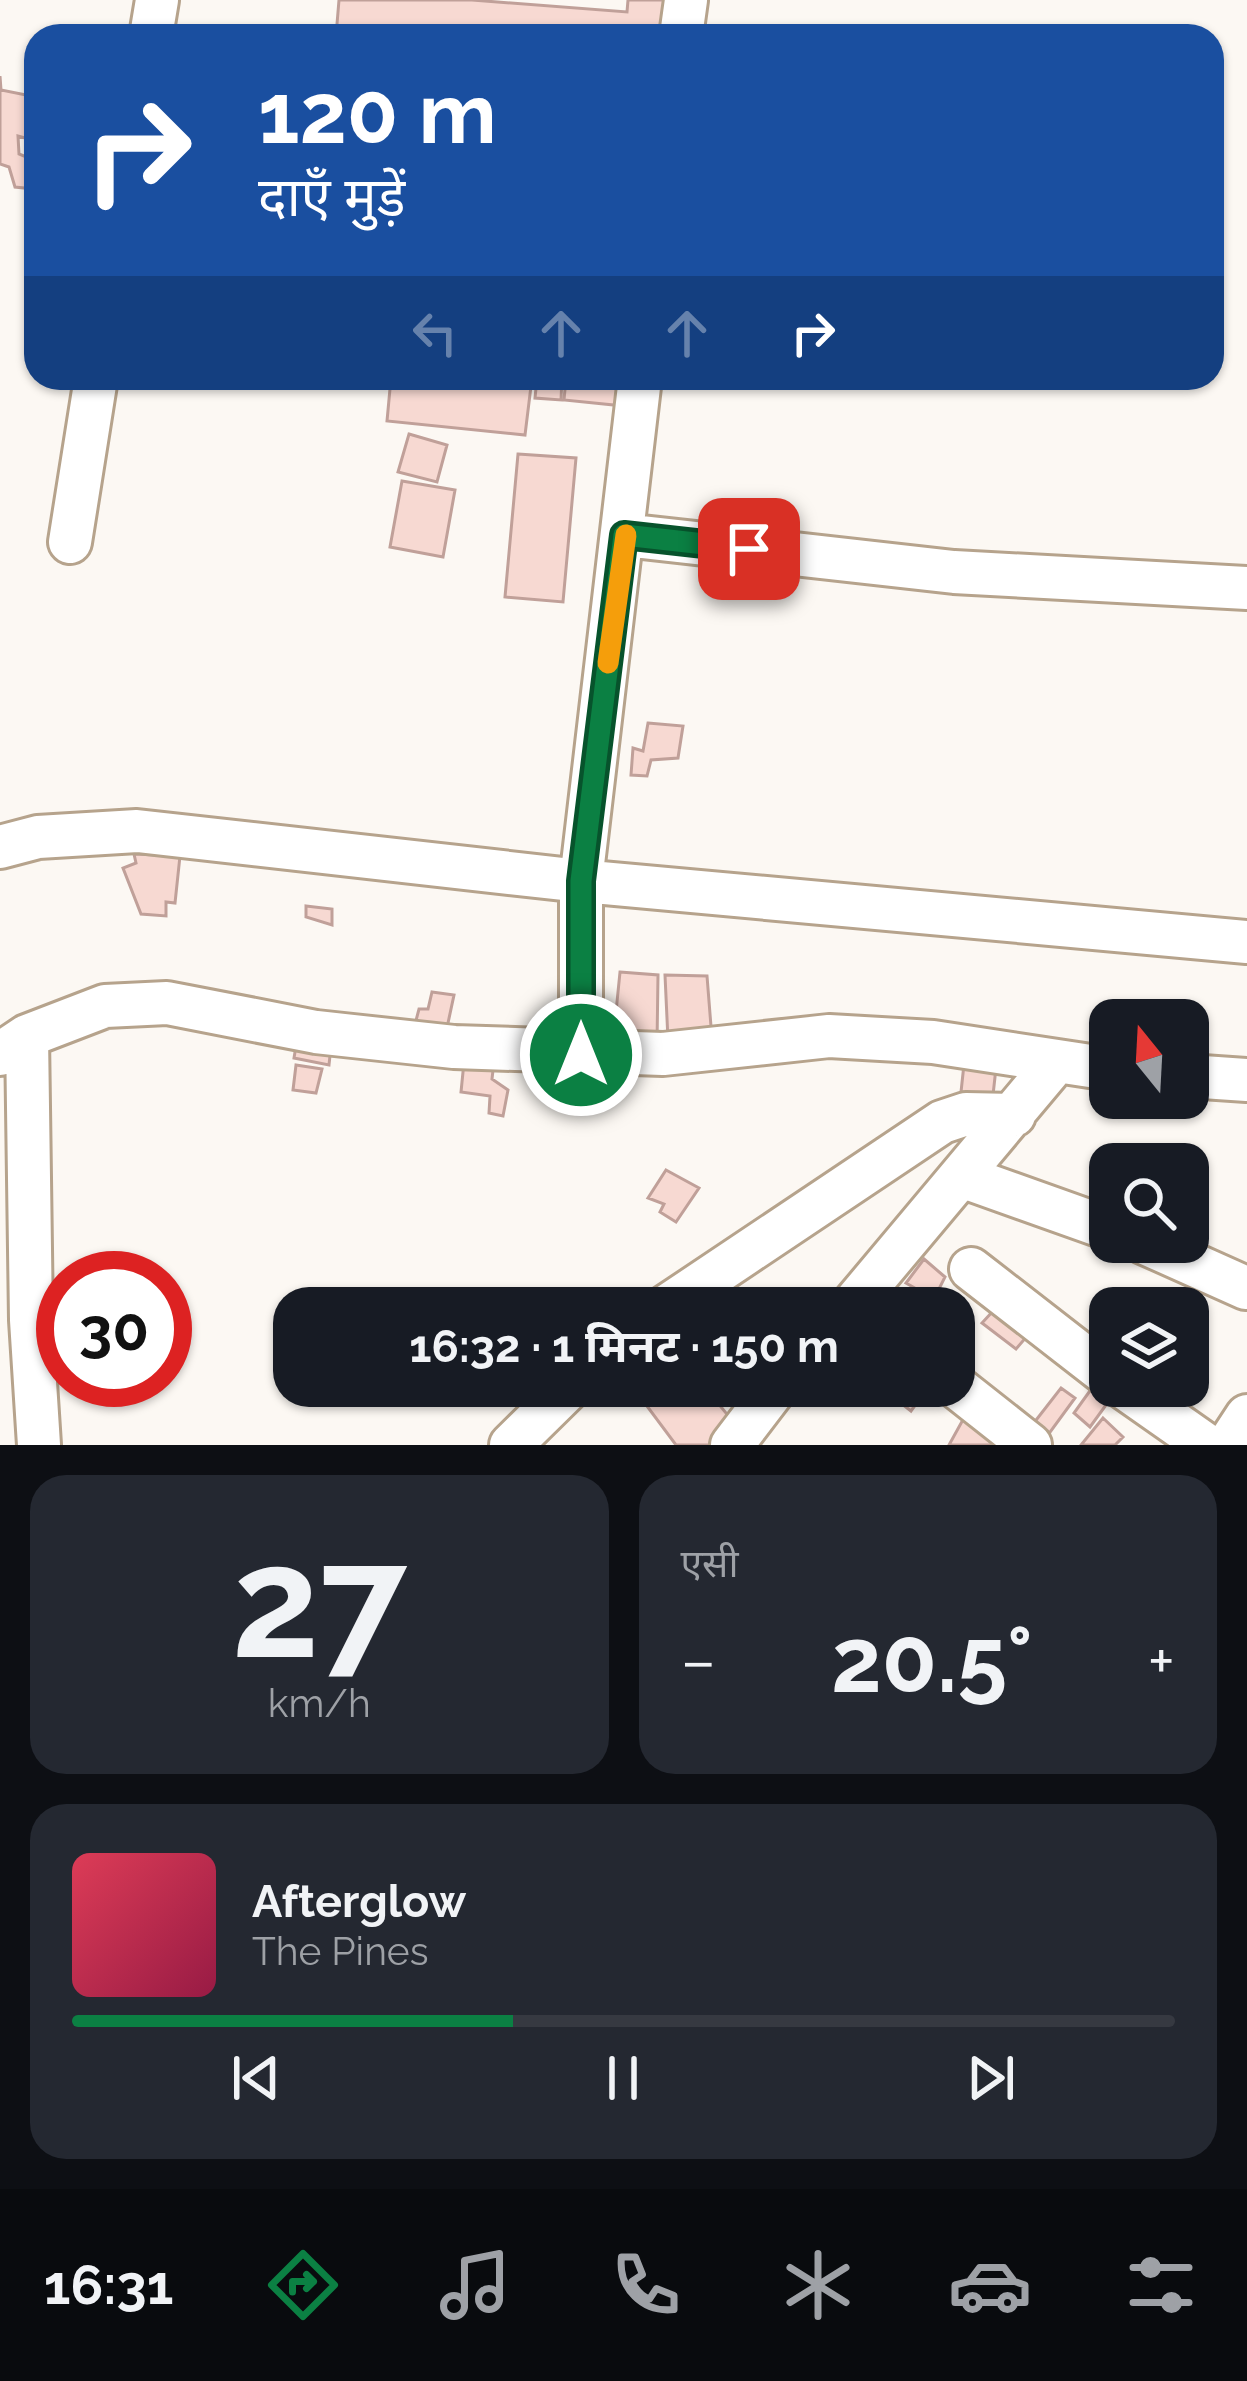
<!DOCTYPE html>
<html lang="hi">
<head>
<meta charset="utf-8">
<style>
  body { margin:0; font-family:Raleway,"Noto Sans Devanagari",sans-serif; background:#242831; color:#f1f3f6; height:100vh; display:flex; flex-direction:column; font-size:45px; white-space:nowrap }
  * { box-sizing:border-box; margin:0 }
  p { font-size:39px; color:#9ea1a6 }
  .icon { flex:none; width:66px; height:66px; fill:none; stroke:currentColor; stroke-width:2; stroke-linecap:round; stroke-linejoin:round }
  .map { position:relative; height:1445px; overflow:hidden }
  .details { display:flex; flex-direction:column; gap:30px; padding:30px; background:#0d0f14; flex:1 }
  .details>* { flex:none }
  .guide { position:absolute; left:24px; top:24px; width:1200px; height:366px; border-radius:36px; box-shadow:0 3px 9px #0004; background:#1a4fa0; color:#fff; overflow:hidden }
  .needle { width:78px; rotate:342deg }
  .buttons { position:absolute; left:1089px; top:999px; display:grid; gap:24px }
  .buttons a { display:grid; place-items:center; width:120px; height:120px; border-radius:24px; background:#171b24; box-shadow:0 3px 9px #0004; font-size:60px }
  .speed { position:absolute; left:36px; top:1251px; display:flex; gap:24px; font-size:60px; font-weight:700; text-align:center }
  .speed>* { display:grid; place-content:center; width:156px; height:156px; border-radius:50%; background:#171b24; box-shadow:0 3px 9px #0004; line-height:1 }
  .speed .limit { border:18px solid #d22; background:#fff; color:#111 }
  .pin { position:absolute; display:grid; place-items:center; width:102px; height:102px; color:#fff; margin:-51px; border-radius:24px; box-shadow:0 6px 18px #0006 }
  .me { position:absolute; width:132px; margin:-66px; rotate:0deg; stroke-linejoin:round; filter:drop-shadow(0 0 9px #0008) }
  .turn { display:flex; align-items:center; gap:42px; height:252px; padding:0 36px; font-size:54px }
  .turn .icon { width:156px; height:156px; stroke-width:2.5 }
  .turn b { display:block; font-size:84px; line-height:102px }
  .lanes { display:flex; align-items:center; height:114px; padding:0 36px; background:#0003; justify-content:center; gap:60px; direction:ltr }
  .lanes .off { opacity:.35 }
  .big { font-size:90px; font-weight:700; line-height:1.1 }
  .details .tile { flex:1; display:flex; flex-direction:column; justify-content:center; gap:18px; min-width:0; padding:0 42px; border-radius:36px; background:#242831 }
  .details .dial { align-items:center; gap:0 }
  .dial b { font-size:156px; line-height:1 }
  .song { display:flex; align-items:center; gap:36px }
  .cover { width:144px; height:144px; border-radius:18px; background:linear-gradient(135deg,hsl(350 70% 55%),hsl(340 70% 35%)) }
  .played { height:12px; border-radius:6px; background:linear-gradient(90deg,#0b8043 40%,#363941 40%) }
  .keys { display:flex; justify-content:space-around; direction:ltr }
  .heat { display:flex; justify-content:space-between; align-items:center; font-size:66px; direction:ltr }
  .details .tiles { flex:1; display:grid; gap:30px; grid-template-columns:1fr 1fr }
  .tile:last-child { grid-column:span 2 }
  .trip { position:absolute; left:273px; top:1287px; width:702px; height:120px; border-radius:36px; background:#171b24; box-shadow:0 3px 9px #0004; font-weight:700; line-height:120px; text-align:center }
  .tabs { display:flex; height:192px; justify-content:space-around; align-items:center; background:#090b0e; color:#9ea1a6 }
  .tabs .icon { width:84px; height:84px }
  .tabs .active { color:#0b8043 }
  .tabs b { font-size:54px; color:#f1f3f6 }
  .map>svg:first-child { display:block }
</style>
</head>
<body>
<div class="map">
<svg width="1247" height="1445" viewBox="0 0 1247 1445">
  <rect width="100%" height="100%" fill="#fcf8f3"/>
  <!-- building -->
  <path fill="#f7d9d2" stroke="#c0a099" stroke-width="3" d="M 339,0 L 472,0 L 627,12 L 628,0 L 664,0 L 661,36 L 336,36 Z
    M 0,76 L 1,90 L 36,97 L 36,141 L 18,136 L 19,154 L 36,161 L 34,189 L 15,187 L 9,167 L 0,164 Z
    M 391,378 L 532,378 L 525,435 L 387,421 Z
    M 537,378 L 562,378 L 561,400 L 535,398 Z
    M 566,378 L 627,378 L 624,406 L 564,400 Z
    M 409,434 L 447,445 L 437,482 L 398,472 Z
    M 518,454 L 576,458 L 563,602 L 505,597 Z
    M 402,481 L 455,490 L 443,557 L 390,547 Z
    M 648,723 L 683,726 L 678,758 L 651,760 L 647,776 L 631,775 L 633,748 L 643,751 Z
    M 134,854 L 180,856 L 175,903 L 166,902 L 166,916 L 141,914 L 123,868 L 136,863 Z
    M 306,906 L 332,909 L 332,925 L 306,917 Z
    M 620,972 L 658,975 L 657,1044 L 613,1042 Z
    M 665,975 L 707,976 L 712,1039 L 668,1040 Z
    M 432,992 L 454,995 L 445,1037 L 413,1032 L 419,1009 L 428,1009 Z
    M 297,1040 L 331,1046 L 329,1065 L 294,1058 Z
    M 465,1052 L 495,1053 L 492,1079 L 508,1090 L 503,1116 L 489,1113 L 490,1096 L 461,1092 Z
    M 965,1055 L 997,1059 L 993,1095 L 961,1092 Z
    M 296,1065 L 322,1069 L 316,1093 L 293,1090 Z
    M 666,1170 L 699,1188 L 676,1222 L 660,1212 L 664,1204 L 648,1198 Z
    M 924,1259 L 945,1277 L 934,1299 L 906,1283 Z
    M 1004,1299 L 1035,1327 L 1016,1349 L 982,1323 Z
    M 1097,1381 L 1114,1394 L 1090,1427 L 1074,1413 Z
    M 632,1386 L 704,1386 L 735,1424 L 712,1445 L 676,1445 Z
    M 879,1386 L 929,1386 L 911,1411 Z
    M 1061,1388 L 1075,1398 L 1048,1435 L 1033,1424 Z
    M 970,1407 L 1018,1445 L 949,1445 Z
    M 1103,1418 L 1123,1437 L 1115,1445 L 1081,1445 Z"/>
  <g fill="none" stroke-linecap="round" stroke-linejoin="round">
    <!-- minor casing -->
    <g stroke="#b6a38c" stroke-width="48">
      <path id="minor" d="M 151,36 L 157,0
        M 681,36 L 686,0
        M 624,535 L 954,572 L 1247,588
        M 70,542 L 96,378
        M 0,847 L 38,837 L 137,831 L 581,881 L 1247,942
        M 27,1036 L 31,1320 L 39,1445
        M 0,1054 L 27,1036 L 105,1006 L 167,1003 L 316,1032 L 454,1047 L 663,1054 L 829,1036 L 933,1042 L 1110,1069
        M 581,1055 L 581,881 L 640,378
        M 1188,1076 L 1247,1080
        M 964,1177 L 1110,1229
        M 1143,1242 L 1246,1288
        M 971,1269 L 1110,1377
        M 664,1308 L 942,1122 L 966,1114 L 1014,1115
        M 850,1308 L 1057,1061
        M 954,1385 L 1030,1445
        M 1122,1386 L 1206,1445
        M 511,1445 L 571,1386
        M 732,1445 L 777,1386
        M 1228,1445 L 1247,1416"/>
    </g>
    <!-- minor -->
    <use href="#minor" stroke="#fff" stroke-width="42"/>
  </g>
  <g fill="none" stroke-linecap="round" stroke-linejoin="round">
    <!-- route casing -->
    <g stroke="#07532c" stroke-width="30">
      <path id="route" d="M 581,1055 L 581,881 L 624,535 L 749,549"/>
    </g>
    <!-- route -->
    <use href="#route" stroke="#0b8043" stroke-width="21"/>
    <!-- slow -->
    <path stroke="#f59e0b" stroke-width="21" d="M 608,663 L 626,535"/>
  </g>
</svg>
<div class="buttons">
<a><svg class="needle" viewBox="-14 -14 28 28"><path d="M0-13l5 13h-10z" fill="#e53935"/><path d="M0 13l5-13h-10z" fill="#9ea1a6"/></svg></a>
<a><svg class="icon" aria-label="search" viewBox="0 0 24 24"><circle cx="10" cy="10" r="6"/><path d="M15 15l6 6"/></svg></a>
<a><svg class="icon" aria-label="layers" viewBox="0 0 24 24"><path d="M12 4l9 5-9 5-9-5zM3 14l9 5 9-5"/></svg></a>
</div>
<div class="speed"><div class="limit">30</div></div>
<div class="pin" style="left:749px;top:549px;background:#d93025"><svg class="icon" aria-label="arrive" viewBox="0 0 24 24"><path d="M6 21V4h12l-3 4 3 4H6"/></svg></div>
<svg class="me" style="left:581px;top:1055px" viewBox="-20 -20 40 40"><circle r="17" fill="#0b8043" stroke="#fff" stroke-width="3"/><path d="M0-11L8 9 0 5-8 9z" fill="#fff"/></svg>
<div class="trip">16:32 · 1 मिनट · 150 m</div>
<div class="guide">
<div class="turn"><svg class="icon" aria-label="right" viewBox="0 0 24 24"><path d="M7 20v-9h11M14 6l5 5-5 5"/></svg><div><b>120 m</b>दाएँ मुड़ें</div></div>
<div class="lanes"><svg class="icon off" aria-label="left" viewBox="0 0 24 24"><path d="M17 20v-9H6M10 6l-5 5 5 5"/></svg><svg class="icon off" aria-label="ahead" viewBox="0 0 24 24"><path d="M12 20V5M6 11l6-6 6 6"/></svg><svg class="icon off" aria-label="ahead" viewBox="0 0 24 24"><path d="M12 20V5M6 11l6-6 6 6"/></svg><svg class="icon" aria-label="right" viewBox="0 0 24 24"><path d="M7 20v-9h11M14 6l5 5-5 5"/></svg></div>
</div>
</div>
<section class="details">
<div class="tiles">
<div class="tile dial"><b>27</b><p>km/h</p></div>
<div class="tile"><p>एसी</p>
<div class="heat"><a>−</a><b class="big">20.5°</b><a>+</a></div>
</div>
<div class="tile">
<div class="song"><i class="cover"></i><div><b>Afterglow</b><p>The Pines</p></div></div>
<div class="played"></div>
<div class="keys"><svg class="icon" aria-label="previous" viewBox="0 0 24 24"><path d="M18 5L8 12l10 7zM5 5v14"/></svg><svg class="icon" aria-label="pause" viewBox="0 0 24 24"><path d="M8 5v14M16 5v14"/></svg><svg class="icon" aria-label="next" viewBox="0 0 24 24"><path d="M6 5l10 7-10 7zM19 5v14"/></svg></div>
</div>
</div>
</section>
<nav class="tabs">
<b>16:31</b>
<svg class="icon active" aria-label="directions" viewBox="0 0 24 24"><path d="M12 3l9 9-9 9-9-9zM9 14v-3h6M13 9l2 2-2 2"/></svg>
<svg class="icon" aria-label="music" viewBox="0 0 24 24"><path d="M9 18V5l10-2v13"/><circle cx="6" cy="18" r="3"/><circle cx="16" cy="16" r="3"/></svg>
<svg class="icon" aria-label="phone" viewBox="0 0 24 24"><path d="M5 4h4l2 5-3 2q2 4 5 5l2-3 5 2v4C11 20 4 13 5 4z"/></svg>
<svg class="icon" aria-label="climate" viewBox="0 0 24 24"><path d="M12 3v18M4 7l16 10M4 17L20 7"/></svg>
<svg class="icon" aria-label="car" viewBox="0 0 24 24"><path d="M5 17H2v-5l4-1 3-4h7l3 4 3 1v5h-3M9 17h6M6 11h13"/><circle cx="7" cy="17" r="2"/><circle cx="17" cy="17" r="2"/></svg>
<svg class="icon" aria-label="filters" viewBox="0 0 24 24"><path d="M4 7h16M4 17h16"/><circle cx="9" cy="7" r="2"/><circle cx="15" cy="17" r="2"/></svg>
</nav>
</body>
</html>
